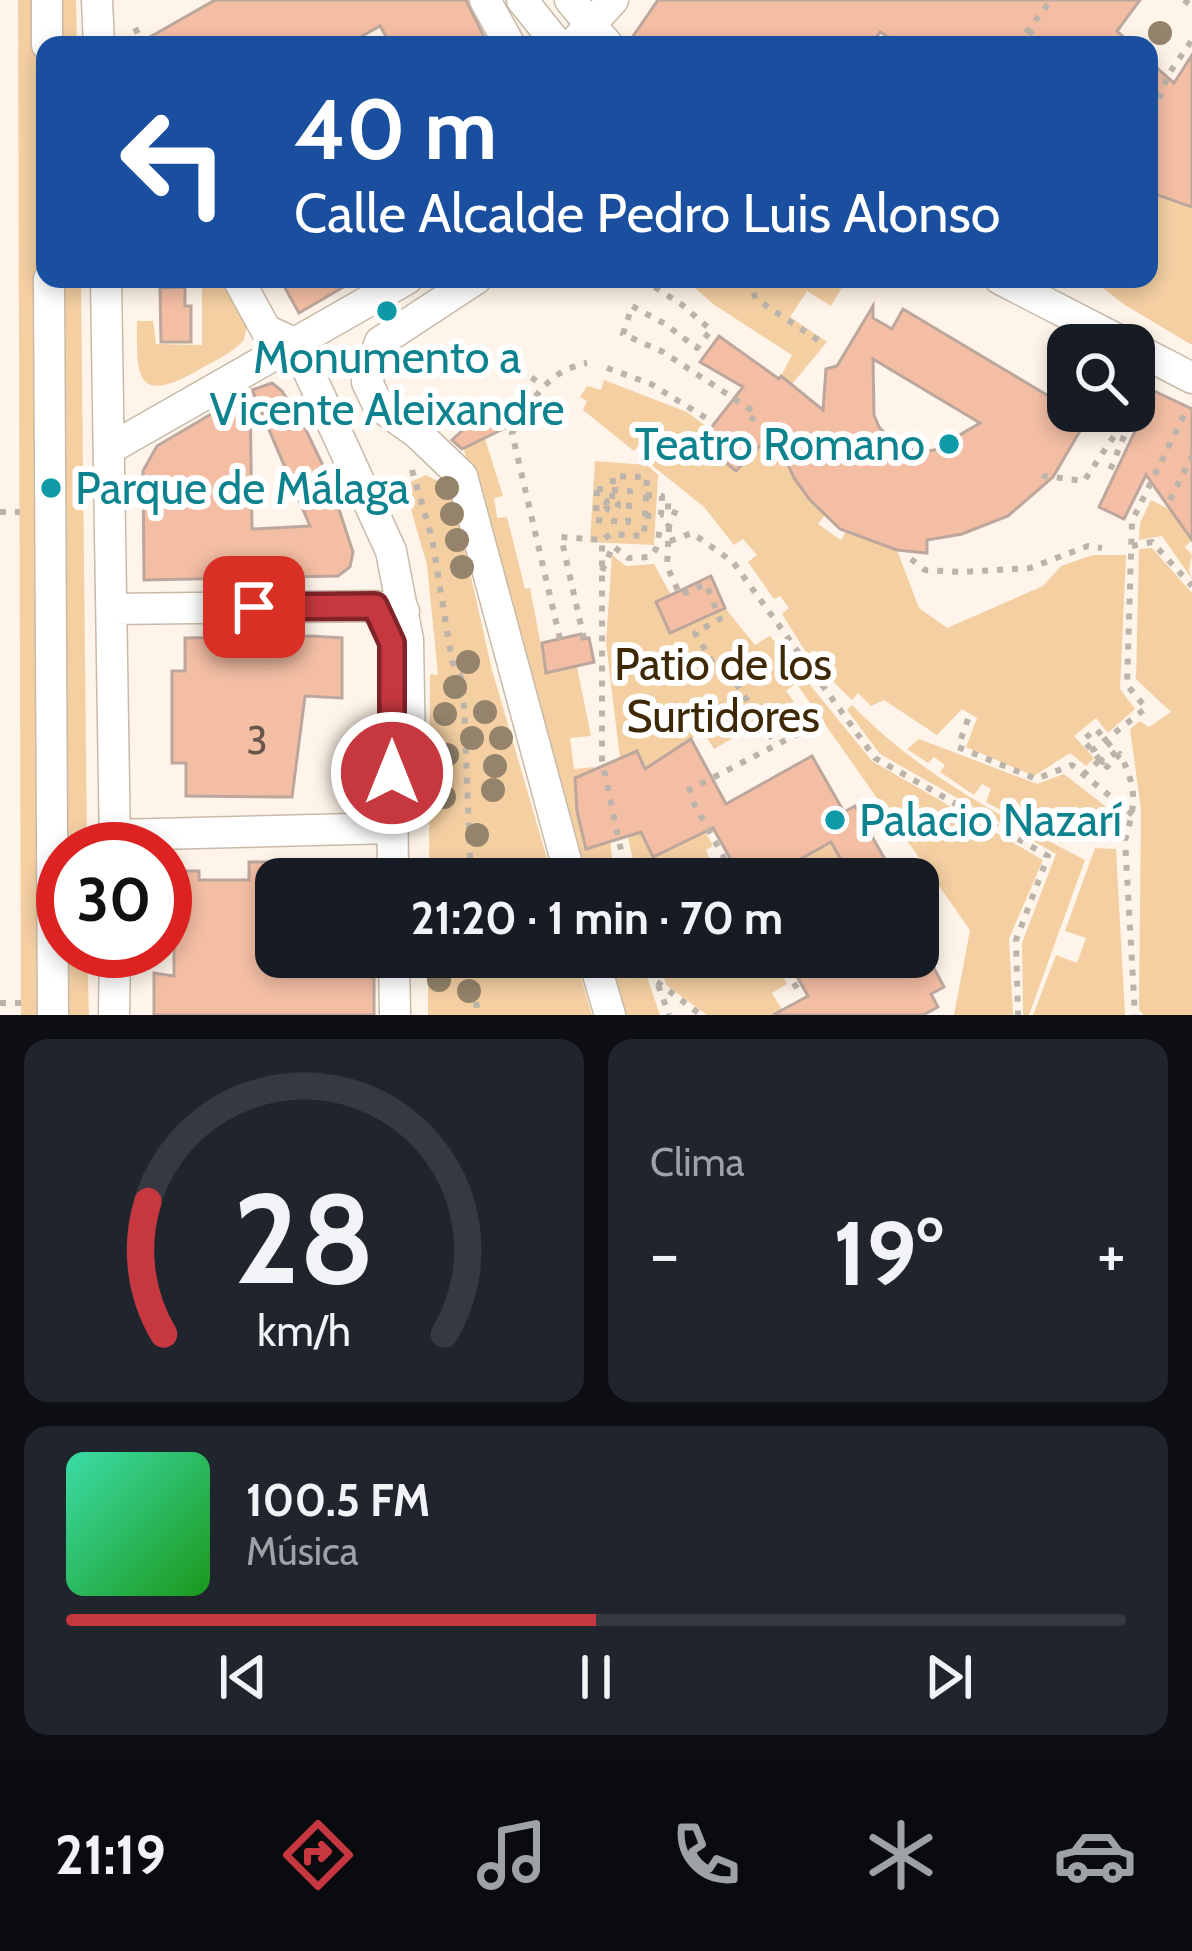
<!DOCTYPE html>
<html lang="es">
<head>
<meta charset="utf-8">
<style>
  body { margin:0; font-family:Cabin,sans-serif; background:#20242c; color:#f1f3f6; height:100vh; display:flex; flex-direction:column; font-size:45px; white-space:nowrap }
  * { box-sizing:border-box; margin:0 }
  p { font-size:39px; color:#9ea1a6 }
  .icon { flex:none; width:66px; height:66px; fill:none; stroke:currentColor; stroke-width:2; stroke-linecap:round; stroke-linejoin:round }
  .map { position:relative; height:1015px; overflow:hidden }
  .side { display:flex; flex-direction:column; gap:24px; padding:24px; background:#0d0f14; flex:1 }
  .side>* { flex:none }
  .guide { position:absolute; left:36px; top:36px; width:1122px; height:252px; border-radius:24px; box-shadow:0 6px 18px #0003; background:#1a4fa0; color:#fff; overflow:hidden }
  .tools { position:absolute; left:1047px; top:324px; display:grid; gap:24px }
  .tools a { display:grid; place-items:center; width:108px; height:108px; border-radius:24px; background:#171b24; box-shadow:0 6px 18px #0003; font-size:60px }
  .speed { position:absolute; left:36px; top:822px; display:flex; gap:24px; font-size:60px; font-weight:700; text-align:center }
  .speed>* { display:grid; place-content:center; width:156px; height:156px; border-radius:50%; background:#171b24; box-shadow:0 6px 18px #0003; line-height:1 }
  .speed .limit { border:18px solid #d22; background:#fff; color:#111 }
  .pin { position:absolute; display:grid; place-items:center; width:102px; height:102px; color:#fff; margin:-51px; border-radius:24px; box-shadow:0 6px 18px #0006 }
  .me { position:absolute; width:132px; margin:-66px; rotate:0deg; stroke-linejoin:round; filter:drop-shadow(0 0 9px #0008) }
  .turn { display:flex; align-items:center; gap:42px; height:252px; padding:0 60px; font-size:54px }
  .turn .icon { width:156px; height:156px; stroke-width:2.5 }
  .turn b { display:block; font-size:84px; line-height:102px }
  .big { font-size:90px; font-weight:700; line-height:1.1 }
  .side .widget { flex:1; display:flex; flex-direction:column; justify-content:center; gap:18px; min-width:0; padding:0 42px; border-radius:24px; background:#20242c }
  .side .dial { align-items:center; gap:0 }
  .dial svg { height:312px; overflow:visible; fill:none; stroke:#363941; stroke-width:7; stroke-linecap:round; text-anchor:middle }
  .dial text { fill:#f1f3f6; stroke:none }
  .song { display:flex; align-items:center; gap:36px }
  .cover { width:144px; height:144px; border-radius:18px; background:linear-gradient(135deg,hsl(160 70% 55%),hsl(120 70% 35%)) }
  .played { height:12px; border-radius:6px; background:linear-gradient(90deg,#c7373f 50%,#363941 50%) }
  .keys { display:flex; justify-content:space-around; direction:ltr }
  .heat { display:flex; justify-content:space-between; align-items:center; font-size:66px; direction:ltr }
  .side .tiles { flex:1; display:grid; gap:24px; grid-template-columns:1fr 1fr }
  .widget:last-child { grid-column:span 2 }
  .trip { position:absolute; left:255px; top:858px; width:684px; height:120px; border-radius:24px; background:#171b24; box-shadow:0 6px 18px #0003; font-weight:700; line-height:120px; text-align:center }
  .dock { display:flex; height:192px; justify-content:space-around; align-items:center; background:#090b0e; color:#9ea1a6 }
  .dock .icon { width:84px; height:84px }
  .dock .active { color:#c7373f }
  .dock b { font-size:54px; color:#f1f3f6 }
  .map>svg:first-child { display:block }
</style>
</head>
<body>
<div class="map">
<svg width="1192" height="1015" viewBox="0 0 1192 1015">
  <rect width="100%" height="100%" fill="#fef4e9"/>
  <!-- green -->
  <path fill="#f3cfa2" d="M 18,0 L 76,0 L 77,45 L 45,45 L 45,279 L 81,279 L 87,849 L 63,849 L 63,951 L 87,951 L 89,1015 L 21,1015 Z
    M 1149,192 L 1192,207 L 1192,345 L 1125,305 L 1091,279 L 1149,279 Z
    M 202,279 L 222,279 L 247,326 L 244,340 C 231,354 212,362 195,372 C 133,406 137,372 137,321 L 153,321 L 156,344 L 202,345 Z
    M 847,279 L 831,306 L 807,291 L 790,317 L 827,342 L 792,384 L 781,376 L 792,355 L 713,304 L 686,280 Z
    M 604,380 L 687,412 L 710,429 L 700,442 L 735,471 L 768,437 L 771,425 L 794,478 L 825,515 L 818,524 L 841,540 L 846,531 L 897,550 L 919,608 L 947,628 L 1043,586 L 1061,566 L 1093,555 L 1126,555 L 1120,689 L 1135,709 L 1108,733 L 1096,718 L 1074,736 L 1094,758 L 1086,766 L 1070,753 L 1034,776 L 966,747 L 977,718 L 962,709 L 937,735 L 884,700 L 871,706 L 858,693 L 852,700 L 818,667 L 824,660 L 814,650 L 807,654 L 782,614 L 789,608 L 780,596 L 774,599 L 748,562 L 757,555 L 743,539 L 734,545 L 704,507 L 644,459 L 650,451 L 640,443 L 634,451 L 583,410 L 587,401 L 580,397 L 587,386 L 601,390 Z
    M 469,424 L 479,441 L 485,439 L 503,496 L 494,498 L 497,518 L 507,517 L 525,589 L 530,588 L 546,672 L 577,667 L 591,736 L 570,738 L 574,769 L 594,767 L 602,806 L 577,812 L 587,848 L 610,841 L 615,879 L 583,879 C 549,753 509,628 484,500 C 478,472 452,451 469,424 Z
    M 595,461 L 647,465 L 658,475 L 654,545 L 590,542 Z
    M 426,475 L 451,488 L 492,670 L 553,879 L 429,879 L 430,674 L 438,675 L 427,565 L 404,485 Z
    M 1151,500 L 1172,511 L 1192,540 L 1185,547 L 1192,555 L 1189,570 L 1192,579 L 1162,536 L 1139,540 L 1140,523 Z
    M 1152,548 L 1192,593 L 1192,1015 L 1144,1015 L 1139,1010 L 1141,809 L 1130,729 L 1140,721 L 1149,727 L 1171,712 L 1136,679 L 1139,549 Z
    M 612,555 L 626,566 L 654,564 L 671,595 L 656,602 L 670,633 L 725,608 L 755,645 L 770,636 L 872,761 L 1043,860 L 1009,939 L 1013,1015 L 954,1015 L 970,930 L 796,683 L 786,691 L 794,702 L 714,749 L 703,731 L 645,769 L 620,759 L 606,642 Z
    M 852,705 C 919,774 1000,816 1085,860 L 1029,1015 L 1023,1015 L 1022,943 L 1056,854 L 880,754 L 847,710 Z
    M 919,739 L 1037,784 L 1064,774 L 1118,816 L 1088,815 L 1087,826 L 1061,843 L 986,802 L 991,789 L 982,784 L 974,795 L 940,772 L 945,765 L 934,757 L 928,763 L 907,749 Z
    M 612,762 L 653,857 L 687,840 L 700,822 L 713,846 L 706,850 L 712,864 L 721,861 L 730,879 L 637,879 Z
    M 831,842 L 852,879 L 783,879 L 779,871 Z
    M 1095,848 L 1116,849 L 1125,1015 L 1033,1015 L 1056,955 L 1077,963 L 1086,938 L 1065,931 Z
    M 428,957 L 575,957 L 592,1015 L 428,1015 Z
    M 605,957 L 622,957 L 629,979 L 646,974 L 660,1015 L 621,1015 Z
    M 659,957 L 772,957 L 787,984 L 772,993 L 783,1011 L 803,1015 L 707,1015 L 666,985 Z"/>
  <!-- building -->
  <path fill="#f3bea4" stroke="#bda79c" stroke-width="3" fill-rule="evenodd" d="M 215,0 L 466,0 L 488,45 L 391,45 L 380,26 L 346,45 L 136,45 Z
    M 658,0 L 1140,0 L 1117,31 L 1132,45 L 901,45 L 880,32 L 871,45 L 627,45 Z
    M 1192,55 L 1192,207 L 1149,192 L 1149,61 L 1174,83 Z
    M 280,279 L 357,279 L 299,313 Z
    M 185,287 L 185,306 L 191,306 L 191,342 L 161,342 L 160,288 Z
    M 873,306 L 873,318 L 892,329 L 903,309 L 1087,419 L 1053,477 L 1008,516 L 962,534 L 927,540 L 927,553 L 897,550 L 840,529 L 810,500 L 794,478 L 773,432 L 736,471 L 700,442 L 743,387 L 700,362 L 719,336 L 779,379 L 781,376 L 823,410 L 826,369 L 837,366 ZM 873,359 L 980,423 L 934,450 L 919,452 L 895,444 L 879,427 L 874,415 Z
    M 272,383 L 282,391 L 304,426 L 328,476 L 353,552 L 350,567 L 338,576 L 144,580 L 143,471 L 157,446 L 250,391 L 252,529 L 310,526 L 252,390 Z
    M 1154,391 L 1192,409 L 1192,540 L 1146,475 L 1124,519 L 1099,507 Z
    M 487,408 L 505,428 L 462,449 L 452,440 Z
    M 711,576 L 725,608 L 670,633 L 656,602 Z
    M 581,634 L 582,639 L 589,638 L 594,662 L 546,673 L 542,643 Z
    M 311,636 L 342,638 L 342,698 L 305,696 L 292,797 L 186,796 L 186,763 L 172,763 L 172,671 L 185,671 L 185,638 Z
    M 691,739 L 726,804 L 812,756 L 844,812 L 855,806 L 896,879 L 852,879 L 831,842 L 779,871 L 783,879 L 742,879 L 713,828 L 653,857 L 641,832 L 586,849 L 577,811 L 575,778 L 637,751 L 645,769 Z
    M 249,862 L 276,862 L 276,957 L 356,957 L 356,976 L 374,977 L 374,1015 L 154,1015 L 154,973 L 174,976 L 174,905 L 166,905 L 165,871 L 199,871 L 199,880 L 249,880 Z
    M 786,957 L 928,957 L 944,987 L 931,994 L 938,1007 L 923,1015 L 773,1015 L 808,996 Z"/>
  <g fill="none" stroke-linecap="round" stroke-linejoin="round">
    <!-- minor casing -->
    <g stroke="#c9baa8" stroke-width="33">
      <path id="minor" d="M 47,0 L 47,45
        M 97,0 L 99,45
        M 485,0 L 510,45
        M 522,0 L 558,45
        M 570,0 L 608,45
        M 572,45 L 613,0
        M 49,279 L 53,1015
        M 106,279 L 115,849
        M 238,279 L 266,330 L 296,344
        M 476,279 L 380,342 L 367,382 L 378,405 L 417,433 L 462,476 L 571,879
        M 1000,279 L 1128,345
        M 296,344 L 391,551 L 408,640 L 410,753 L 392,773
        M 1134,348 L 1192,378
        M 111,448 L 407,279
        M 112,609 L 375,606 L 404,611
        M 392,753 L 393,879
        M 116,835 L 392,828
        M 394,957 L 395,1015
        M 593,957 L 610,1015
        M 114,1015 L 115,951"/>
    </g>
    <!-- path -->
    <path stroke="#bcb3aa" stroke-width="6" stroke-dasharray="6 9" stroke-linecap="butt" d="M 1184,0 L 1192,6
      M 135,28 L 144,45
      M 1029,30 L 1040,45
      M 1017,45 L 1051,0
      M 1149,127 L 1168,75 L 1192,40
      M 642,279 L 681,304 L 711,330 L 697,348 L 665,324 L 632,306 L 623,334 L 663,352 L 756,413 L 751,421
      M 748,279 L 756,299 L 821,342
      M 507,360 L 542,385
      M 607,368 L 651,384 L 714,423
      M 1134,397 L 1148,404
      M 412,470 L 432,538 L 452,661 L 463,681 L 471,879
      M 1044,479 L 1045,476 L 1084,481 L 1120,427 L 1126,431 L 1109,473 L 1113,476
      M 597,489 L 630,491 L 628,522 L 596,520 Z
      M606 505a6 6 0 1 1 12 0a6 6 0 1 1-12 0Z
      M 612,499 L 613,476 L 647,477 L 646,495 L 662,496 L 661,515 L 645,516
      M 1170,500 L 1192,456
      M 0,512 L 20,512
      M 669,526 L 667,566 L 680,595 L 706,584 L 720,619 L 695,633 L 717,670 L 724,665 L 776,744
      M 670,541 L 692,533 L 733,562 L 875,758 L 1048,856 L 1016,940 L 1018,1015
      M 1132,546 L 1152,542 L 1192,586
      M 911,559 L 925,570 L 962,572 L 1030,568 L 1088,546 L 1102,548
      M 602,571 L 613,546 L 628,558 L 650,557 L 656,549 L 660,529 L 669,526 L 677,507 L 662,506
      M 560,639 L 512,433 C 533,400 546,371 587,363
      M 584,639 L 561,537 L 602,540
      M 968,719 L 958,747 L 1036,779 L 1072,765 L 1133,815
      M 1116,752 L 1103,762 L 1093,750 L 1146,708 L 1127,685 L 1132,521 L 1188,407
      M 1083,775 L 1100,760 L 1107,767 L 1120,754 C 1137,788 1136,804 1125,840 L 1135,1015
      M 687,791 L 815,725 L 805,709
      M 693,802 L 736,879
      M 627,879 L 602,760 L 602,540 L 611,534 L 644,536 L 646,495
      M 474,957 L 477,1015
      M 648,957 L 669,1015
      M 779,957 L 799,992
      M 657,982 L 701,1015
      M 0,1003 L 27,1003"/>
    <!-- minor -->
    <use href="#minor" stroke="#fff" stroke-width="30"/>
    <!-- path-bridge -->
    <path stroke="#bcb3aa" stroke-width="6" stroke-dasharray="6 9" stroke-linecap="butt" d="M 1100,760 L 1083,740 L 1096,729 L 1116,752"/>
  </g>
  <!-- trees -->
  <g fill="#95846b">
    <circle cx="1160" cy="33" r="12"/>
    <circle cx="447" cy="488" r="12"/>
    <circle cx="452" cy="514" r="12"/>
    <circle cx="457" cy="540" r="12"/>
    <circle cx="462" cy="567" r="12"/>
    <circle cx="468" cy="662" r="12"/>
    <circle cx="455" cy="687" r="12"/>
    <circle cx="485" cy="712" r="12"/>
    <circle cx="445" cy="714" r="12"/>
    <circle cx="472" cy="738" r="12"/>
    <circle cx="501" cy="738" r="12"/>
    <circle cx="447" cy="755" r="12"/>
    <circle cx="495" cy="766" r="12"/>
    <circle cx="493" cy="790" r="12"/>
    <circle cx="444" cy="797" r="12"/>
    <circle cx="477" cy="835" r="12"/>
    <circle cx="439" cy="980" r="12"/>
    <circle cx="469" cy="991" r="12"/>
  </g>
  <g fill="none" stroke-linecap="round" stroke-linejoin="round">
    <!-- route casing -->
    <g stroke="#812429" stroke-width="30">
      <path id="route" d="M 254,607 L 375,606 L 392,643 L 392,773"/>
    </g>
    <!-- route -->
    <use href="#route" stroke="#c7373f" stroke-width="21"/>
  </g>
  <!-- markers -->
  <g fill="#0f9aa8" stroke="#fff" stroke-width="4.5">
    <circle cx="387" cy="311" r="12"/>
    <circle cx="949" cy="444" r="12"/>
    <circle cx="51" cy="488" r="12"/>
    <circle cx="835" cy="820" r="12"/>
  </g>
  <g text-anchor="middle" stroke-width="12" stroke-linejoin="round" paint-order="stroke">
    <!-- number labels -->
    <g font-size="39" fill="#68564b">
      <text x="257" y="754">3</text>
    </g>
    <!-- culture labels -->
    <g font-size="45" fill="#0d838f" stroke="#fff" text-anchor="start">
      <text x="387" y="373" text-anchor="middle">Monumento a<tspan x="387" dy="52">Vicente Aleixandre</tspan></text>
      <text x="925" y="460" text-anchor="end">Teatro Romano</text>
      <text x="75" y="504">Parque de Málaga</text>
      <text x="859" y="836">Palacio Nazarí</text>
    </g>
    <!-- park labels -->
    <g font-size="45" fill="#3f2804" stroke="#fff">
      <text x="723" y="680">Patio de los<tspan x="723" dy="52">Surtidores</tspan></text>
    </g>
  </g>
</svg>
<div class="tools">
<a><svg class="icon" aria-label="search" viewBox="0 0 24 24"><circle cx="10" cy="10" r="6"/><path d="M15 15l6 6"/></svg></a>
</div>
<div class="speed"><div class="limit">30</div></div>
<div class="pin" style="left:254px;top:607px;background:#d93025"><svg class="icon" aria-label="arrive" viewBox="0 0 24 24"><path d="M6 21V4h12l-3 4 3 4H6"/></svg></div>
<svg class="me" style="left:392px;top:773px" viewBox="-20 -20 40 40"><circle r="17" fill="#c7373f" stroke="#fff" stroke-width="3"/><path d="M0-11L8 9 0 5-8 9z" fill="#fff"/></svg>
<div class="trip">21:20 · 1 min · 70 m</div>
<div class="guide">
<div class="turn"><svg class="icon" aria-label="left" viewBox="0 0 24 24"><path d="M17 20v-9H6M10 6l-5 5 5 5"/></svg><div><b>40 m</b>Calle Alcalde Pedro Luis Alonso</div></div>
</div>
</div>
<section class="side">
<div class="tiles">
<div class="widget dial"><svg viewBox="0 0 100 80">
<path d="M14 69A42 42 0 1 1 86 69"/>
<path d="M14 69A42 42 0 0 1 10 35" stroke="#c7373f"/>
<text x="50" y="56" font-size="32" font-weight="700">28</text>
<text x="50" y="72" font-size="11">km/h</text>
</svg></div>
<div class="widget"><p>Clima</p>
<div class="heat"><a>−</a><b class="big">19°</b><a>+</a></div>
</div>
<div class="widget">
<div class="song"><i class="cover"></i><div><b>100.5 FM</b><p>Música</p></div></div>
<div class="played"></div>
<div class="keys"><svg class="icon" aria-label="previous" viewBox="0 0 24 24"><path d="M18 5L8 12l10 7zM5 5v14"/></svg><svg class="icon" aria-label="pause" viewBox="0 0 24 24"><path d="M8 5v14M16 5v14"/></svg><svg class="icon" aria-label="next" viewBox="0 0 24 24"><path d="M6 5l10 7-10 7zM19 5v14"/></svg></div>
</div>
</div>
</section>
<nav class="dock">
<b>21:19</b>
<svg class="icon active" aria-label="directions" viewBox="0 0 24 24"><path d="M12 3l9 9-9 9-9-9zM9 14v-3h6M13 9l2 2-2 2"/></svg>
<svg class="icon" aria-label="music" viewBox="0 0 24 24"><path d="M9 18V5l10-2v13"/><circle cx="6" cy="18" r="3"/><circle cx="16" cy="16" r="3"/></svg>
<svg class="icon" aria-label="phone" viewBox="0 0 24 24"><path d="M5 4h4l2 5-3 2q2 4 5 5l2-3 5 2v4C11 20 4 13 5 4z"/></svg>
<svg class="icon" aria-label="climate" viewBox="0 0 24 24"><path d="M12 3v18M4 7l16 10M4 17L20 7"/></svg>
<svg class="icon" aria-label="car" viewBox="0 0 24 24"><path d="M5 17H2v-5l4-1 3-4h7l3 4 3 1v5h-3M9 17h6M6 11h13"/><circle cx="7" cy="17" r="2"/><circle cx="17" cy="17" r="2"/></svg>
</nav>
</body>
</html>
